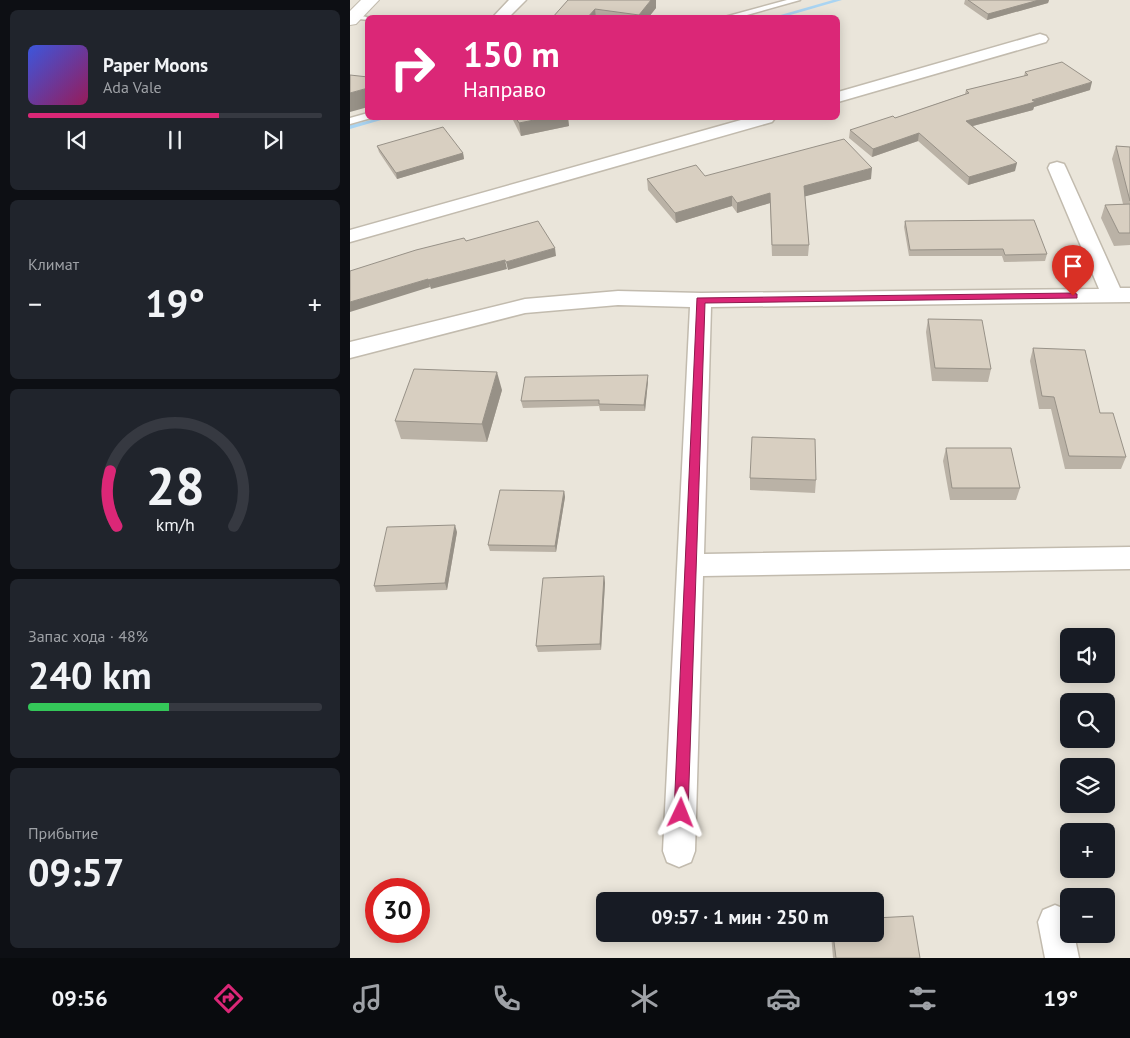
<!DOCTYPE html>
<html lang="ru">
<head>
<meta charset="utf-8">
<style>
  body { margin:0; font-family:"PT Sans",sans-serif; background:#20242c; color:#f1f3f6; height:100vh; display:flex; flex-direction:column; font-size:19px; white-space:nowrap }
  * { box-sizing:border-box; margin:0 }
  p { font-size:16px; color:#9ea1a6 }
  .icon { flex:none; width:28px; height:28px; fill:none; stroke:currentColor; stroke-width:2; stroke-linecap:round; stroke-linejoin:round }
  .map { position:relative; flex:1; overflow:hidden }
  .sheet { display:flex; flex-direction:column; gap:10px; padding:10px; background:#0d0f14; width:350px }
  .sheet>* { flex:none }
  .banner { position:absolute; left:15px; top:15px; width:475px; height:105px; border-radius:8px; box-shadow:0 2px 12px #0003; background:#db2777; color:#fff; overflow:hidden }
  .tools { position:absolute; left:710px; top:628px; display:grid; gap:10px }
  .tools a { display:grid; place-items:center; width:55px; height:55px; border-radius:8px; background:#171b24; box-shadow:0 2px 12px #0003; font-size:25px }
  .speed { position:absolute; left:15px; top:878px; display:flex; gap:10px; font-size:25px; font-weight:700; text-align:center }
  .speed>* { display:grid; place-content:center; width:65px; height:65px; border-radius:50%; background:#171b24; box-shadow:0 2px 12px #0003; line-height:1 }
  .speed .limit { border:8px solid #d22; background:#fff; color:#111 }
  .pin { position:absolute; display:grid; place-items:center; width:42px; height:42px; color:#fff; margin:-51px -21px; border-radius:50% 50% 50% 0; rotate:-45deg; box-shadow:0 0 5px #0007 }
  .pin .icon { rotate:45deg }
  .me { position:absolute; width:55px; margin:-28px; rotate:2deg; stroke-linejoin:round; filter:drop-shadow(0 0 4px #0008) }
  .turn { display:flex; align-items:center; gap:18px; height:105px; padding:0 15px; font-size:22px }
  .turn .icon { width:65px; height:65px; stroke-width:2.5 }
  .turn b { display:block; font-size:35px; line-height:42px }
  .big { font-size:38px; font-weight:800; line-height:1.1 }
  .sheet .widget { flex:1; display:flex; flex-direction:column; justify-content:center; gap:8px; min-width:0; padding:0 18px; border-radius:8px; background:#20242c }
  .sheet .dial { align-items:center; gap:0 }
  .dial svg { height:130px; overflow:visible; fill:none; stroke:#363941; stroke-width:7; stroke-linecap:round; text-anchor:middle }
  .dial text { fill:#f1f3f6; stroke:none }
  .song { display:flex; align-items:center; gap:15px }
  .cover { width:60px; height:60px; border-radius:8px; background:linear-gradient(135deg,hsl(230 70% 55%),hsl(330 70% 35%)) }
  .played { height:5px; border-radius:2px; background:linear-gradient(90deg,#db2777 65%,#363941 65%) }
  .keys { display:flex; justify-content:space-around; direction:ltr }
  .heat { display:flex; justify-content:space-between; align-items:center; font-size:28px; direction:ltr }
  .charge { height:8px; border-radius:4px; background:linear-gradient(90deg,#34c759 48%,#363941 0) }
  .trip { position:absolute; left:246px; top:892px; width:288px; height:50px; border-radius:8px; background:#171b24; box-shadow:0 2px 12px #0003; font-weight:800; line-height:50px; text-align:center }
  .tab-bar { display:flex; height:80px; justify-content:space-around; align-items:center; background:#090b0e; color:#9ea1a6 }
  .tab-bar .icon { width:35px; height:35px }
  .tab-bar .on { color:#db2777 }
  .tab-bar b { font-size:22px; color:#f1f3f6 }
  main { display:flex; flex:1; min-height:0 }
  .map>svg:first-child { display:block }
</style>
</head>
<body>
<main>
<section class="sheet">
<div class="widget">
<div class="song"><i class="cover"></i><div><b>Paper Moons</b><p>Ada Vale</p></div></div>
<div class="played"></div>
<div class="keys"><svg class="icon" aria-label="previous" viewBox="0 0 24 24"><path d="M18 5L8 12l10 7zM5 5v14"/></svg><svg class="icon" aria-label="pause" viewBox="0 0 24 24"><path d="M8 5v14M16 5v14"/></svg><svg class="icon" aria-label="next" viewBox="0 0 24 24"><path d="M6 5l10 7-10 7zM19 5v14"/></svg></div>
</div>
<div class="widget"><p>Климат</p>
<div class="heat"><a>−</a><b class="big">19°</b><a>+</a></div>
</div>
<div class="widget dial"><svg viewBox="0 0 100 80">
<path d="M14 69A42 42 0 1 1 86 69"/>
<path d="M14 69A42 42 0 0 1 10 35" stroke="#db2777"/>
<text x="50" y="56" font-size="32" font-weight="700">28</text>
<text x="50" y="72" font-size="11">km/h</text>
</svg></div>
<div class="widget"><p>Запас хода · 48%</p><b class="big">240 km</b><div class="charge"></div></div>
<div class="widget"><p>Прибытие</p><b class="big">09:57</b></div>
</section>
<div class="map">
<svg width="780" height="958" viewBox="0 0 780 958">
  <rect width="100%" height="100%" fill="#f6f3ec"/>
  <!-- residential -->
  <path fill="#eae5da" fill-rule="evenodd" d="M 0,0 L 780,0 L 780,958 L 0,958 ZM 18,18 L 488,18 L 488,118 L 18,118 ZM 719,636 L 756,636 L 756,674 L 719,674 ZM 719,701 L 756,701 L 756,739 L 719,739 ZM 719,766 L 756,766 L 756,804 L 719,804 ZM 719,831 L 756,831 L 756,869 L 719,869 ZM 26,889 L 69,889 L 69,931 L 26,931 ZM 719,896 L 756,896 L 756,934 L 719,934 ZM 255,901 L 525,901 L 525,934 L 255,934 Z"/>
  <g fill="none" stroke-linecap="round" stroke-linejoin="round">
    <!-- stream -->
    <path fill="#a9d4f2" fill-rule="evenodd" d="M 483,0 L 492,0 L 430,18 L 420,18 Z
      M 30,118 L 38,118 L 0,129 L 0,125 Z"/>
    <!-- service casing -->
    <g stroke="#c2bbae" stroke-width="3">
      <path id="service" d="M 437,0 L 450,0 L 386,18 L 371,18 Z
        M 1,14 L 22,18 L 18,18 L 18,20 L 1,18 Z
        M 18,113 L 18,118 L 21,118 L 0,124 L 0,118 Z"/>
    </g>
    <!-- minor casing -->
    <g stroke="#c2bbae" stroke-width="3">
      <path id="minor" d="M 159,0 L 176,0 L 158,18 L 142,18 Z
        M 690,34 L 696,36 L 698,39 L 696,42 L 488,102 L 488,92 Z
        M 398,118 L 425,118 L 422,122 L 0,242 L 0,230 Z
        M 707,162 L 714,164 L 716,168 L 770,288 L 780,288 L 780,302 L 361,307 L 354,554 L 780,547 L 780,569 L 353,576 L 345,851 L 341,862 L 329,867 L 317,862 L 313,851 L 340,307 L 268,305 L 175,313 L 0,358 L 0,342 L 175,299 L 268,291 L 351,293 L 749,289 L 698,168 L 700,164 Z
        M 705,905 L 717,910 L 719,934 L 724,934 L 729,958 L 695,958 L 688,922 L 693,910 Z"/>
    </g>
    <!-- tertiary casing -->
    <g stroke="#c2bbae" stroke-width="2">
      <path id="tertiary" d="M 11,0 L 29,0 L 6,24 L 0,25 L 0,11 Z"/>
    </g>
    <!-- service -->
    <use href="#service" fill="#fff" fill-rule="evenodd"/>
    <!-- minor -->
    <use href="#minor" fill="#fff" fill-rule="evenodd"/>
    <!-- tertiary -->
    <use href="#tertiary" fill="#fff" fill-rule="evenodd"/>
  </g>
  <!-- wall -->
  <path fill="#bab2a6" d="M 218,0 L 306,8 L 298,18 L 202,18 Z
    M 615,0 L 699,0 L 698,3 L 637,20 L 614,4 Z
    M 675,72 L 740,90 L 684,107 L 683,110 L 623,126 L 665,171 L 618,185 L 568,141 L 522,157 L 499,138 L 500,130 L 545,118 L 615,94 L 616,90 L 674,76 Z
    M 162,118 L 218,118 L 219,126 L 171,136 Z
    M 27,146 L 113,153 L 114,159 L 47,179 L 29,152 Z
    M 766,146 L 780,147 L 780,245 L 764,246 L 751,218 L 755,205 L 773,204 L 762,159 Z
    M 355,176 L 521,179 L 455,196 L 459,245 L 458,256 L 422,256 L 420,203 L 387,213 L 382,206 L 326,223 L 298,190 L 297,179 Z
    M 555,221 L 697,254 L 695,261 L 654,262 L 652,256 L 559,256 L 554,227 Z
    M 578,319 L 641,369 L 638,382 L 582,381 L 576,332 Z
    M 683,348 L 750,413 L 776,457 L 771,469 L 715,469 L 701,409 L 689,409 L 680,361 Z
    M 298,381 L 295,411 L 250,411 L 249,406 L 173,408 L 171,401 Z
    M 152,390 L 137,442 L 51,439 L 45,421 Z
    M 596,448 L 670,488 L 666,500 L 600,500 L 593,461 Z
    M 400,478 L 466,480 L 465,493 L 400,490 Z
    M 214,491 L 215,497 L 206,552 L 140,551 L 138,545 Z
    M 107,532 L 97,590 L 26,592 L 24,586 Z
    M 254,576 L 255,583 L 251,650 L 188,652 L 186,646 Z
    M 481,934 L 525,934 L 570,958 L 483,958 Z"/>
  <!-- shaded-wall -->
  <path fill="#979187" d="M 301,0 L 306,0 L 306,8 L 298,18 L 289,18 L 289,15 Z
    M 689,0 L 699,0 L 698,3 L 637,20 L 638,14 Z
    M 245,9 L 246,18 L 237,18 Z
    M 742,82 L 740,90 L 684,107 L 683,110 L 615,128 L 616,121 Z
    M 18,88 L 18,107 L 0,112 L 0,93 Z
    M 194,118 L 218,118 L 219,126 L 171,136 L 169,123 Z
    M 569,133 L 568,141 L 522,157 L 523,149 Z
    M 113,153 L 114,159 L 47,179 L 46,173 Z
    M 667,163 L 665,171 L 618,185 L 619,177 Z
    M 522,168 L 521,179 L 453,197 L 454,186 Z
    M 420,193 L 420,203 L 387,213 L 387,203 Z
    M 382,196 L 382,206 L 326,223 L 325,213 Z
    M 205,248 L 206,256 L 158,270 L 156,262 Z
    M 155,260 L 157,269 L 81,289 L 78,280 Z
    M 78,279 L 80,287 L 0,312 L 0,302 Z
    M 147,372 L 152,390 L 137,442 L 132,424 Z
    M 298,375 L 298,381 L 295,411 L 294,405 Z
    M 214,491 L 215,497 L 206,552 L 205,546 Z
    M 105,525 L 107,532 L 97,590 L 95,583 Z
    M 254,576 L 255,583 L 251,650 L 250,644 Z"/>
  <!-- building -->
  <path fill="#d8cfc1" stroke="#979187" d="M 218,0 L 301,0 L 289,15 L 245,9 L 237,18 L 202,18 Z
    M 618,0 L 689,0 L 638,14 Z
    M 712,62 L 742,82 L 682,100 L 685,102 L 616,121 L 667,163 L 619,177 L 569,133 L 523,149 L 500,130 L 543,116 L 545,118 L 619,93 L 616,90 L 678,75 L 675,72 Z
    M 0,75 L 18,77 L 18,88 L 0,93 Z
    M 166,118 L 194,118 L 169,123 Z
    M 93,127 L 113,153 L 46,173 L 27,146 Z
    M 494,139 L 522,168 L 454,186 L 459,245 L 422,245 L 420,193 L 387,203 L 382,196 L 325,213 L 297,179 L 346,165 L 355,176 Z
    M 766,146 L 780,147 L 780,201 Z
    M 780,204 L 780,233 L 769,233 L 755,205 Z
    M 684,220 L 697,254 L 655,255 L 653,249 L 560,250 L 555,221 Z
    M 188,221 L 205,248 L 156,262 L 155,260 L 78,280 L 78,279 L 0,302 L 0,271 L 66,250 L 114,238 L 116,241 Z
    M 578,319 L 632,320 L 641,369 L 585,368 Z
    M 683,348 L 735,350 L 750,413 L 763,413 L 776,457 L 719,456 L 704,397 L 692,396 Z
    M 64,369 L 147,372 L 132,424 L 45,421 Z
    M 298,375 L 294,405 L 249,404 L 249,400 L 171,401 L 175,377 Z
    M 402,437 L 465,439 L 466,480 L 400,478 Z
    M 596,448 L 661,448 L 670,488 L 602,488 Z
    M 150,490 L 214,491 L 205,546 L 138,545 Z
    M 105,525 L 95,583 L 24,586 L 37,527 Z
    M 254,576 L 250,644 L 186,646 L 193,578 Z
    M 563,916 L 570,958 L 486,958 L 483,934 L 525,934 L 525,918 Z"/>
  <!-- route -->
  <path fill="#db2777" stroke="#8e194d" d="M 723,293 L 727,294 L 727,298 L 355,303 L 338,813 L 336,818 L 331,820 L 326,818 L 324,813 L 347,298 Z"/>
</svg>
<div class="tools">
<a><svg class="icon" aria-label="sound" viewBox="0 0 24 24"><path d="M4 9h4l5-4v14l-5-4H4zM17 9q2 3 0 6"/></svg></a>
<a><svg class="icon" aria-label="search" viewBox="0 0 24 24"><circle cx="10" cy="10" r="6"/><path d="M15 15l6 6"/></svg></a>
<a><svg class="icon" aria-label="layers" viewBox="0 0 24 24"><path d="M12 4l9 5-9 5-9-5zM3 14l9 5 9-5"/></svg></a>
<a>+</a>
<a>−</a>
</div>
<div class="speed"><div class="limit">30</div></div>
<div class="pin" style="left:723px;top:296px;background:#d93025"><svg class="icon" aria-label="arrive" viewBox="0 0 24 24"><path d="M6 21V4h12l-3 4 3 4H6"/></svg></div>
<svg class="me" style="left:331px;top:813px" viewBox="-20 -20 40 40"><path d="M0-17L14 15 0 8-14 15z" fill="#db2777" stroke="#fff" stroke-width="4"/></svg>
<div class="trip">09:57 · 1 мин · 250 m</div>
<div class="banner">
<div class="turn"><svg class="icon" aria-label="right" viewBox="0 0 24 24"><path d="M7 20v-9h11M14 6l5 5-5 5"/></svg><div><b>150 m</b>Направо</div></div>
</div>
</div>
</main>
<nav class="tab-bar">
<b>09:56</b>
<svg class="icon on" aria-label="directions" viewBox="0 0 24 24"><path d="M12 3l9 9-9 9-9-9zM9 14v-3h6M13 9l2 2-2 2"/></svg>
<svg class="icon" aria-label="music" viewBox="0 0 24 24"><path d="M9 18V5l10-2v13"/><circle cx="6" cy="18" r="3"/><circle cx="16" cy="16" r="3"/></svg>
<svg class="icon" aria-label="phone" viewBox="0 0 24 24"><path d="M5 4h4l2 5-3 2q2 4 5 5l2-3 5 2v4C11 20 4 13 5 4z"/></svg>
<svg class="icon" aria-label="climate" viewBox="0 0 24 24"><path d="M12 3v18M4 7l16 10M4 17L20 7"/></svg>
<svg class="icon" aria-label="car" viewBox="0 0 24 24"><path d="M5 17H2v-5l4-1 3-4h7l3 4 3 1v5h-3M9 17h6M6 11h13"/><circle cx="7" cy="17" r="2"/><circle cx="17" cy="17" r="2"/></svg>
<svg class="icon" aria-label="filters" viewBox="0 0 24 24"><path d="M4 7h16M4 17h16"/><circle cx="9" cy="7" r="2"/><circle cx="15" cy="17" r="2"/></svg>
<b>19°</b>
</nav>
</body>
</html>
